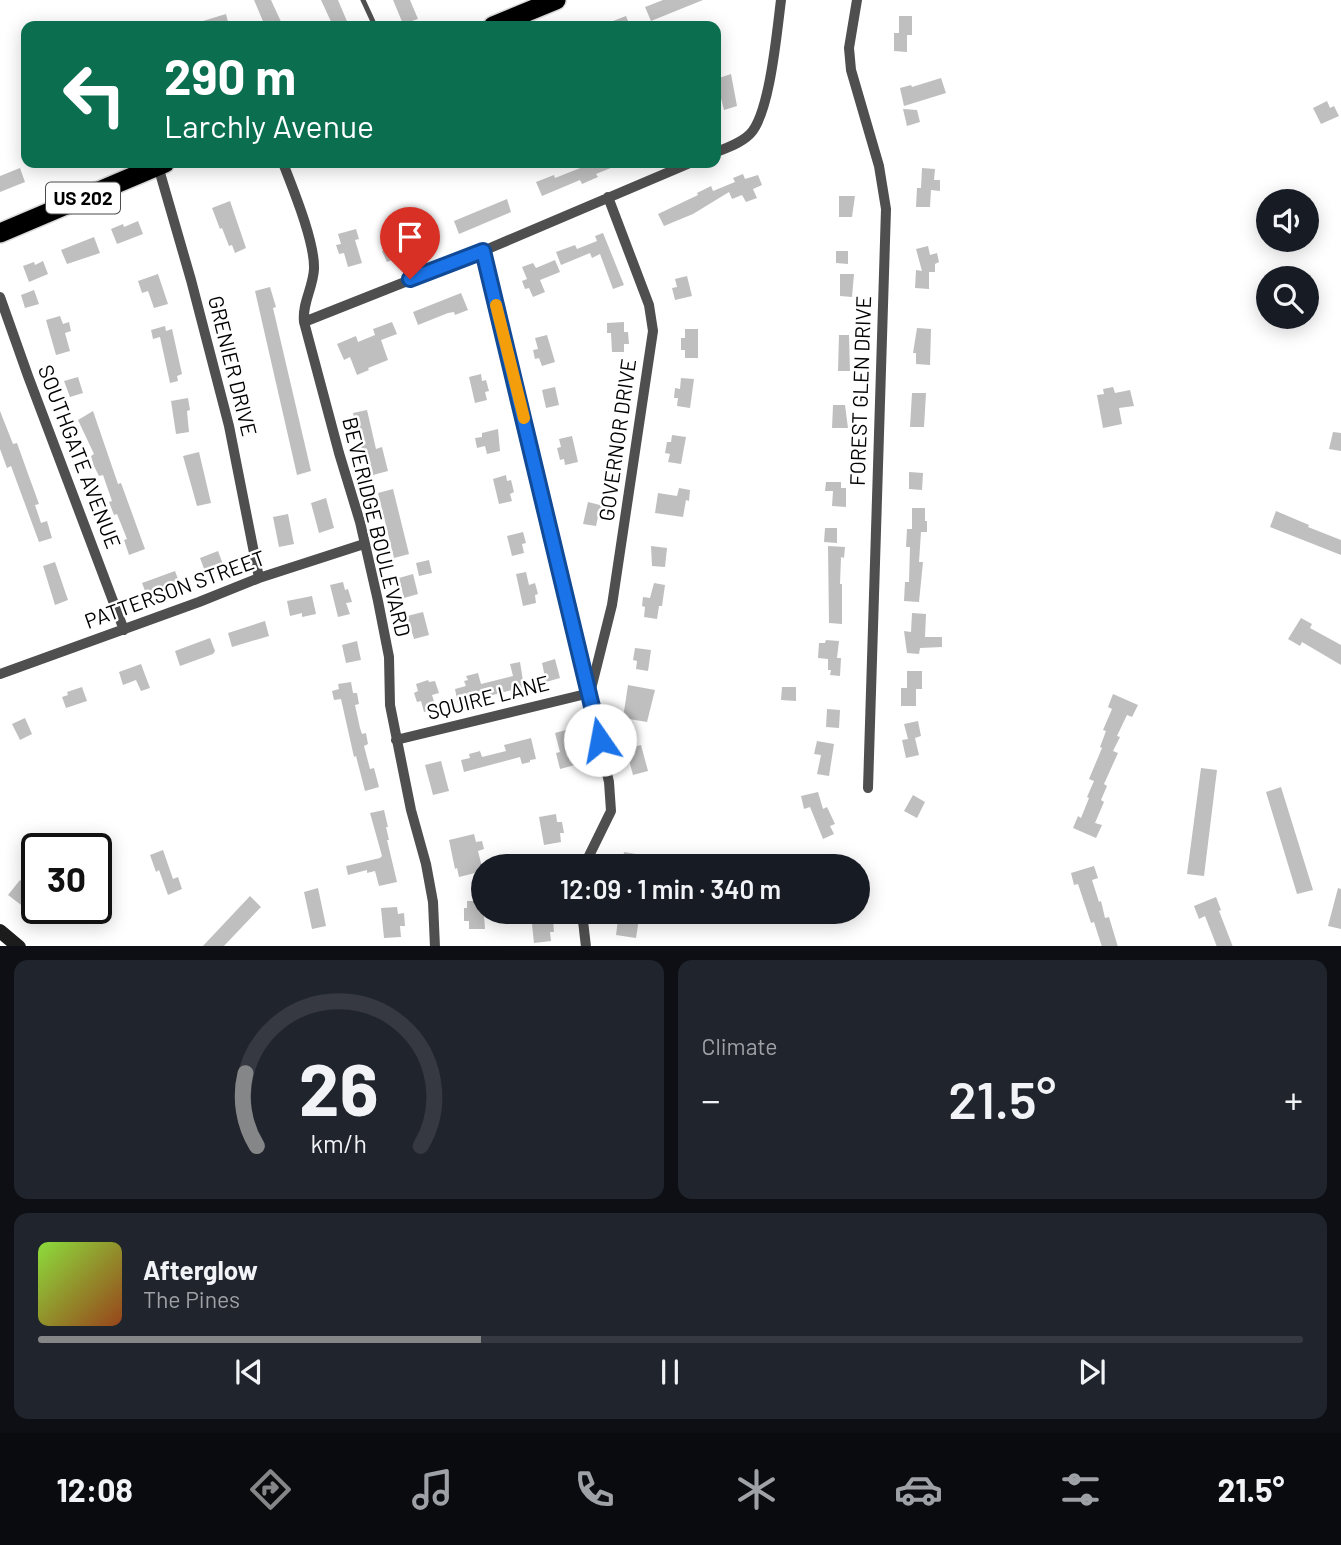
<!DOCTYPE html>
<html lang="en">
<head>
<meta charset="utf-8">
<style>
  body { margin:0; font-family:Barlow,sans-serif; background:#20242c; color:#f1f3f6; height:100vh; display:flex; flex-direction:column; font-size:26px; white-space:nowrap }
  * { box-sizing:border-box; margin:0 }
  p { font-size:23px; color:#9ea1a6 }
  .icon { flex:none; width:38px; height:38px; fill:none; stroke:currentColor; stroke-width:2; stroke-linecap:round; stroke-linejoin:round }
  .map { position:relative; height:946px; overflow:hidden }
  .drawer { display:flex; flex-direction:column; gap:14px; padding:14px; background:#0d0f14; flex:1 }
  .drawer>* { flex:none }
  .top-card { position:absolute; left:21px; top:21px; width:700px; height:147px; border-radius:14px; box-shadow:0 4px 18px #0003; background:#0b6e4f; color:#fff; overflow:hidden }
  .buttons { position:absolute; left:1256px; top:189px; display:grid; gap:14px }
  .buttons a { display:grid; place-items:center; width:63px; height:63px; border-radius:50%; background:#171b24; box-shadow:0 4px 18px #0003; font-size:35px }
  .speed { position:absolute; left:21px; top:833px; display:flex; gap:14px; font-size:35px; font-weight:700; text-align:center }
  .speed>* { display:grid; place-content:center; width:91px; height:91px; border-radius:50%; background:#171b24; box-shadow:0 4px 18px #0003; line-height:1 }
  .speed .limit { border:4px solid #111; border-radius:10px; background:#fff; color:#111 }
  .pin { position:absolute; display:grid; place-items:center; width:60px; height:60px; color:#fff; margin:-72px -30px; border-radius:50% 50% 50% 0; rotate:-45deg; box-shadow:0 0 7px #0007 }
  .pin .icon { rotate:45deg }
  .me { position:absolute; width:77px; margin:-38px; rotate:348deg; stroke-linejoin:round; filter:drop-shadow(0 0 5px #0008) }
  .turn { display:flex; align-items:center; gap:24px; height:147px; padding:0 28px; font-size:32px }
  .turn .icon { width:91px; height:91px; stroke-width:2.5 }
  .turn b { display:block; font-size:49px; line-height:60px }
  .big { font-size:52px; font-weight:600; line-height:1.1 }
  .drawer .card { flex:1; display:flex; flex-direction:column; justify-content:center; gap:10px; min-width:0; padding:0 24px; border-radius:14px; background:#20242c }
  .drawer .dial { align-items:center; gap:0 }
  .dial svg { height:182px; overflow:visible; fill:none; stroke:#363941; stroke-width:7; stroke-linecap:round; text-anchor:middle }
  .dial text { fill:#f1f3f6; stroke:none }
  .song { display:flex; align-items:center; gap:21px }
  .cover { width:84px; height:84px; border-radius:10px; background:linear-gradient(135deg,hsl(90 70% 55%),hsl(20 70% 35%)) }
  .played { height:7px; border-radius:4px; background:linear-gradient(90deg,#858687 35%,#363941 35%) }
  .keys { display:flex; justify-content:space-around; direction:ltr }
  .heat { display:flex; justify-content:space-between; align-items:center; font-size:38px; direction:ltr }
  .drawer .tiles { flex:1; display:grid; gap:14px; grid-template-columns:1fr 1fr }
  .card:last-child { grid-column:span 2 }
  .trip { position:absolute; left:471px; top:854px; width:399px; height:70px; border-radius:35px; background:#171b24; box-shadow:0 4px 18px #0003; font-weight:600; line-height:70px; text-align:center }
  .dock { display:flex; height:112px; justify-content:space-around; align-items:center; background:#090b0e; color:#9ea1a6 }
  .dock .icon { width:49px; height:49px }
  .dock .selected { color:#858687 }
  .dock b { font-size:32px; color:#f1f3f6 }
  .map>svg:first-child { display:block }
</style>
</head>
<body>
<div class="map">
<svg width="1341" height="947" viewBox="0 0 1341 947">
  <rect width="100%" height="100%" fill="#fff"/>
  <!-- building -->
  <path fill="#bfbfbf" d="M 254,0 L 271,0 L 283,26 L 265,26 Z
    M 321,0 L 338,0 L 349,26 L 333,26 Z
    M 393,0 L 410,0 L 418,19 L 403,24 Z
    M 663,0 L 703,0 L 651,21 L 645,7 Z
    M 226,14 L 229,26 L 193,26 L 193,24 Z
    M 626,16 L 630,26 L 600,26 Z
    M 899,16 L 912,16 L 912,35 L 907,35 L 907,52 L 894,51 L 894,33 L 899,33 Z
    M 731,74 L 737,106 L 724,110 L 716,79 Z
    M 941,78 L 946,93 L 904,106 L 900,88 L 911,85 L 912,87 Z
    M 1327,101 L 1330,108 L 1334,106 L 1339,116 L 1321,124 L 1313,108 Z
    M 903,109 L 917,110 L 920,122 L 907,126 Z
    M 593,163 L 623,163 L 596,174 L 598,177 L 582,184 L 580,180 L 542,196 L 536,182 L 554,175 L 555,178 Z
    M 20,168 L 25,182 L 0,192 L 0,176 Z
    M 922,168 L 935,169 L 934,180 L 940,180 L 940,191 L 931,190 L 930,207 L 916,207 L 917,188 L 921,188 Z
    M 743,174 L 745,179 L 758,175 L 762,185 L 753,189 L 757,198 L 746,202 L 742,195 L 732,199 L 729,192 L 693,214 L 664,226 L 658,214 L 698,195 L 697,193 L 711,186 L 713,191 L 735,182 L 733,178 Z
    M 839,196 L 855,196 L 852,217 L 839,217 Z
    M 507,199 L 511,212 L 459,234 L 454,221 Z
    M 230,201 L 246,248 L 235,253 L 232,245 L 229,246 L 222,228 L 220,229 L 212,208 Z
    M 138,221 L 143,234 L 117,244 L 111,229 L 123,224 L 124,227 Z
    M 435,228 L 440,241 L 387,262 L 382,251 L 393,246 L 390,239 L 399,236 L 401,242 Z
    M 356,229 L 359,239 L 355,240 L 362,263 L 348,267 L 344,253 L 339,254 L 336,245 L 341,244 L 338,234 Z
    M 603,233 L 624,285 L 613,289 L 600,254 L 592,258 L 590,253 L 561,265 L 556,252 L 575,245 L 577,249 L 597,241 L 595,236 Z
    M 94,237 L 100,253 L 67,264 L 61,250 Z
    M 928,246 L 930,255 L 937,253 L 939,262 L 935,264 L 935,272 L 929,272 L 929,289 L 915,288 L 916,270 L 922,271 L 916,249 Z
    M 836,251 L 848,251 L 848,264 L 836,263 Z
    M 555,260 L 560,272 L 540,280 L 545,292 L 533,297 L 529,288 L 525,289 L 522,281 L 527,279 L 522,267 L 533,263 L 536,268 Z
    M 43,261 L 48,274 L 29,282 L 23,266 L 34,262 L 35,265 Z
    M 158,274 L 168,304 L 154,308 L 148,291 L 142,293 L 138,281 Z
    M 840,274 L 854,274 L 852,297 L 840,296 Z
    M 687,276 L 692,296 L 675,300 L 672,288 L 677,287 L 675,279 Z
    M 270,287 L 276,307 L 273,308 L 311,471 L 297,475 L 255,291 Z
    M 34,290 L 39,304 L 25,308 L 21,295 Z
    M 461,293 L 468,310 L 455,315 L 454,312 L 448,313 L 418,325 L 413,312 Z
    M 60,316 L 63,324 L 69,322 L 71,331 L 65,333 L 70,351 L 56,355 L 46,320 Z
    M 392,322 L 397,334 L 381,340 L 388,360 L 368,368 L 369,370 L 357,375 L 350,357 L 344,360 L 337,344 L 356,336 L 358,342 L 375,335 L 373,329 Z
    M 624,322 L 624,332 L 628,332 L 629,344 L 624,344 L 624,352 L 612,352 L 611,333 L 607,333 L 607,323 Z
    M 165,326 L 166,331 L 172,329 L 182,374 L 177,376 L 178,381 L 170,383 L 160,337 L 153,339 L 151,330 Z
    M 917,328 L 931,329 L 930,365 L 916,364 L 916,353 L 913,353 Z
    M 685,329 L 698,329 L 698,358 L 685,358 L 685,350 L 681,350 L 681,338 L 685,338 Z
    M 547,335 L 555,362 L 542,366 L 539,358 L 535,359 L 533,350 L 538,349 L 535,338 Z
    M 839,335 L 849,335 L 850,371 L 838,371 Z
    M 481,374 L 482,381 L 486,380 L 489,391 L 485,392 L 487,400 L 475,403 L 469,377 Z
    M 78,377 L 83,393 L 70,397 L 64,381 Z
    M 681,378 L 694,379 L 690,408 L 677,406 L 678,398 L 674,398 L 675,388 L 680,389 Z
    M 555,387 L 559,405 L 546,408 L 542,390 Z
    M 1113,387 L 1115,393 L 1130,390 L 1134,406 L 1119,408 L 1122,424 L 1103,428 L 1097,395 L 1104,394 L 1103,389 Z
    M 912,393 L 926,393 L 924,427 L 910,427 Z
    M 188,398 L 190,410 L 187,411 L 189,432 L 176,434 L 171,401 Z
    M 833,405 L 845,405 L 848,428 L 832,428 Z
    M 367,410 L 376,449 L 382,447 L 388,471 L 373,475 L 368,457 L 364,458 L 353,413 Z
    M 0,411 L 13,444 L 17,443 L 27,471 L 39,504 L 35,505 L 41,523 L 47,521 L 52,538 L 39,542 L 11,466 L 7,468 L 0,449 Z
    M 93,411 L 118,484 L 121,483 L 145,549 L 129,555 L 124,540 L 127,539 L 117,514 L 114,515 L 109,502 L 112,501 L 103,475 L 99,476 L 94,466 L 91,456 L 94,454 L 78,420 Z
    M 498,429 L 500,451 L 487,454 L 485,446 L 477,448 L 475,438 L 482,437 L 482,433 Z
    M 1333,432 L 1341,433 L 1341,451 L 1329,449 Z
    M 672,435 L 686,437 L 681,464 L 668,462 L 670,454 L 665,453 L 667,442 L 671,442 Z
    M 572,436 L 578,462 L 565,465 L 564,459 L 560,460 L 557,448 L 561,447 L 559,439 Z
    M 199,452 L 211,503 L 197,506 L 183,456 Z
    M 909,472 L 923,473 L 922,490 L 909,489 Z
    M 506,475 L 507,481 L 511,480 L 514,492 L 510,494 L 512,501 L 499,504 L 493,479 Z
    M 826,482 L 841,482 L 841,488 L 846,488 L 846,507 L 832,506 L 833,491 L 825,491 Z
    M 679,488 L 690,490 L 689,501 L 686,500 L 683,517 L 655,513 L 658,493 L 677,496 Z
    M 393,489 L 409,554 L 394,558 L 378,493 Z
    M 326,498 L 334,528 L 319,533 L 311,503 Z
    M 588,502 L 604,506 L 602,518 L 598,517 L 596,526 L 583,524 Z
    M 912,508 L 925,508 L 925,521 L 927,521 L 927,532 L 921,532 L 919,562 L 923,562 L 919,602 L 904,601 L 905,582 L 909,582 L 910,547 L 906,547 L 907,529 L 912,529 Z
    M 1276,511 L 1309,525 L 1308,527 L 1341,540 L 1341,555 L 1270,527 Z
    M 288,514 L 294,544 L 279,547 L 273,517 Z
    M 825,528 L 837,528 L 837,543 L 824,542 Z
    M 523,532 L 526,543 L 522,544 L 524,553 L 512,556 L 507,536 Z
    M 651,546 L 667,548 L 665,567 L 652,566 Z
    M 828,546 L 845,547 L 844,558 L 841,557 L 840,584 L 842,584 L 842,624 L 829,623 Z
    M 218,551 L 224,567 L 206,574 L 200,558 Z
    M 429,560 L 432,573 L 419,576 L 416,563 Z
    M 55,562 L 68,600 L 55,605 L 43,566 Z
    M 175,571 L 180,584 L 147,596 L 142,583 Z
    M 526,572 L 529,585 L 535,583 L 538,594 L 535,595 L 536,603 L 523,606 L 516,574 Z
    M 413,574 L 418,594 L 404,598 L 399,578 Z
    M 343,582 L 345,590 L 348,589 L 352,602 L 346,603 L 350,614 L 338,617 L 330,585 Z
    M 654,583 L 665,585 L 662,606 L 659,606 L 657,619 L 644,617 L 645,607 L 642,606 L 643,597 L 650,598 Z
    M 312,596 L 316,614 L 302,617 L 302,613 L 290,616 L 287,601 Z
    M 423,612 L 429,635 L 414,639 L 407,616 Z
    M 912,613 L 926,614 L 925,637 L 942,637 L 942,647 L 920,648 L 919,654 L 907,653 L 904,631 L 911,632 Z
    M 1301,618 L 1312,624 L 1310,628 L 1341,645 L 1341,665 L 1302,642 L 1300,646 L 1288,639 Z
    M 265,621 L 269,636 L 232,647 L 228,633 Z
    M 210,638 L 215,651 L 213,654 L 180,666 L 175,651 Z
    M 826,640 L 839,641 L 837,658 L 841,658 L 840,676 L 830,675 L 831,670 L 828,670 L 828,659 L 818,658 L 819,643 L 825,643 Z
    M 357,641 L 361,660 L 346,663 L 342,645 Z
    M 635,648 L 651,650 L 648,671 L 636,669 L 637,661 L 633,660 Z
    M 555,659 L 560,678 L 546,682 L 542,663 Z
    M 520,662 L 524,687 L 458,704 L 455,689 L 466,686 L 464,681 L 468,680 L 466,676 L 478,673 L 481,684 L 513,676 L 510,664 Z
    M 141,664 L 150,688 L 141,691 L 136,680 L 123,685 L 119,672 Z
    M 907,671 L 922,671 L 922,689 L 916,689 L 916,706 L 901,706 L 901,688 L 907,688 Z
    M 428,680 L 429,682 L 435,681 L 439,693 L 432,695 L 436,708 L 424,712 L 421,701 L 417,702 L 414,693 L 418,691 L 416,684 Z
    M 351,682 L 353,693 L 357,693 L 359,704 L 355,705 L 360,728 L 362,734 L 366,733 L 368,744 L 364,746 L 370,769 L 374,768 L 379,787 L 365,791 L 356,756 L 354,757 L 341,699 L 334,700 L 332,691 L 339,689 L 338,684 Z
    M 628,685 L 655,690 L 647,722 L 623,718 Z
    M 82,687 L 87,701 L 66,708 L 62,697 L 68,695 L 67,692 Z
    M 782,687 L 796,687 L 796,701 L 781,700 Z
    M 1113,694 L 1138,705 L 1132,717 L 1127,715 L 1117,736 L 1120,737 L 1113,751 L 1118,753 L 1104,784 L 1107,786 L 1101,800 L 1104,802 L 1095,823 L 1102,825 L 1096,838 L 1073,828 L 1078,816 L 1081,818 L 1089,798 L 1087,797 L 1094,781 L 1089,779 L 1102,748 L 1100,747 L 1106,731 L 1103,730 L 1112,709 L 1108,707 Z
    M 827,709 L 840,710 L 839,728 L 826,727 Z
    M 25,718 L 32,734 L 20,740 L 12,724 Z
    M 918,721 L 921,736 L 915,738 L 919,755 L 906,758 L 902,740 L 908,739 L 904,724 Z
    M 570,729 L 575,749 L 571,750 L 575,765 L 560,769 L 556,753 L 560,752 L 555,733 Z
    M 531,738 L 536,759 L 530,760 L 530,762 L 522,764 L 520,757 L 464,772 L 461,760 L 470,758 L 469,754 L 480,751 L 482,757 L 506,751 L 504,745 Z
    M 817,741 L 834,744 L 829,776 L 817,774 L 821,755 L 814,754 Z
    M 641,745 L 648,771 L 633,775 L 626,749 Z
    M 441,761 L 449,791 L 433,795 L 425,765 Z
    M 1201,768 L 1217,770 L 1204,876 L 1187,874 Z
    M 1281,787 L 1313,890 L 1297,894 L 1266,792 Z
    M 818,792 L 823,809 L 827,807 L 835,824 L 830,826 L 834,834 L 823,839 L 810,807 L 804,809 L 801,796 Z
    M 913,795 L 925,802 L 917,818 L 904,811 Z
    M 384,810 L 388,827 L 386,827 L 389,840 L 387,840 L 397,882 L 379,886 L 375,871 L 367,873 L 367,870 L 348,875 L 346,866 L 380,858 L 382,856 L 370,813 Z
    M 556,814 L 557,822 L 562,822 L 564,833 L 560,833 L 561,842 L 544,845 L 539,817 Z
    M 474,834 L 476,842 L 482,841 L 484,849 L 478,851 L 483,871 L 459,877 L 457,868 L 455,869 L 449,840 Z
    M 163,850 L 173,879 L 178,877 L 182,889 L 168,895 L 159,870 L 156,872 L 150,855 Z
    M 624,852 L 642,855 L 640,866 L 622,866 Z
    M 1094,866 L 1098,878 L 1092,880 L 1099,902 L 1101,901 L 1105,918 L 1109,917 L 1118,947 L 1102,947 L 1094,922 L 1091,923 L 1078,884 L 1074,885 L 1071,873 Z
    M 20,880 L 30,888 L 26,892 L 37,900 L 37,909 L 33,914 L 8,895 Z
    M 318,888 L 326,926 L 312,929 L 304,892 Z
    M 1338,888 L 1341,889 L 1341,929 L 1328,926 Z
    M 250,896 L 261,907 L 223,947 L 202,947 Z
    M 1216,897 L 1221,910 L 1219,911 L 1233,947 L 1217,947 L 1205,916 L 1199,919 L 1194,906 Z
    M 467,901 L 483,901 L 485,929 L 469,929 L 469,921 L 464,921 L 464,908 L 467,908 Z
    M 397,907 L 398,914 L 404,913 L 405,926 L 400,926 L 401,937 L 384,938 L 381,908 Z
    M 619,912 L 640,912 L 636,938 L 616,935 Z
    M 549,913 L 550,921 L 553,921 L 554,932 L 550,932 L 551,941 L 534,943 L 531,915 Z"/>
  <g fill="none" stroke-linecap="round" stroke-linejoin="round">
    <!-- highway casing -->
    <g stroke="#dbdbdb" stroke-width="22">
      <path id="highway" d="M 493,26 L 556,0
        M 0,233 L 165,163"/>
    </g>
    <!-- lane -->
    <path stroke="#4f4f4f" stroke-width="5" d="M 363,0 L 375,26"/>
    <!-- street -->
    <path stroke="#4f4f4f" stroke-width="10" d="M 857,0 L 849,48 L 851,70 L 879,166 L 886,209 L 868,788
      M 716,152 C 727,148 741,143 750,134 C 770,114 777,30 781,0
      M 283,163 C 293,189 315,242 314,269 C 313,288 302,303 304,322 L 339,453 L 360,522 L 378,601 L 389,657 L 390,705 L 411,810 L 426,864 L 433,902 L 435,947
      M 158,166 L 191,280 L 229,426 L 259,578
      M 483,251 L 609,782 L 611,811 L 584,866
      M 0,297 L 28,376 L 124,630
      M 304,322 L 483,251 L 690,163
      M 0,674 L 199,602 L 259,578 L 364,544
      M 396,740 L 590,693 L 612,605 L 653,331 L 649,305 L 608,197
      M 582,912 L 586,947"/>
    <!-- secondary -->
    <path stroke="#1c1c1c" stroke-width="14" d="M 0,931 L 19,947"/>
    <!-- highway -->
    <use href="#highway" stroke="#000" stroke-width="19"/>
  </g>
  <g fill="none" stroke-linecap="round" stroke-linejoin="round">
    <!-- route casing -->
    <g stroke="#114b97" stroke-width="18">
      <path id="route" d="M 410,279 L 483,251 L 600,740"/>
    </g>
    <!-- route -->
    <use href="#route" stroke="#1a73e8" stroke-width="12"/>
    <!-- slow -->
    <path stroke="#f59e0b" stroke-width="12" d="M 496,305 L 524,418"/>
  </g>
  <g text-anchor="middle" stroke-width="5" stroke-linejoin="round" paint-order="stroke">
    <!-- shield labels -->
    <rect fill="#fff" stroke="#4c4c4c" stroke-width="2" x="46" y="182.5" width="74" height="31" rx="5"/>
    <g font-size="19" font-weight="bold" fill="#000">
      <text x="83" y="205">US 202</text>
    </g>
    <!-- street labels -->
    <g font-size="21" fill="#000" stroke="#fff">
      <text transform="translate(232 366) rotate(76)" y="7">GRENIER DRIVE</text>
      <text transform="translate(861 391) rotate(-88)" y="7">FOREST GLEN DRIVE</text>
      <text transform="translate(618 440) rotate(-82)" y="7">GOVERNOR DRIVE</text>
      <text transform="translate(79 457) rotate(69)" y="7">SOUTHGATE AVENUE</text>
      <text transform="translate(376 527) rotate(76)" y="7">BEVERIDGE BOULEVARD</text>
      <text transform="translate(175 590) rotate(-20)" y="7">PATTERSON STREET</text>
      <text transform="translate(488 698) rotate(-14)" y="7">SQUIRE LANE</text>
    </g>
  </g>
</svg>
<div class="buttons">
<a><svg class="icon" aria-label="sound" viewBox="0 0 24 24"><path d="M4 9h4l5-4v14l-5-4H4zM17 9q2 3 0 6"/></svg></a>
<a><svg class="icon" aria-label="search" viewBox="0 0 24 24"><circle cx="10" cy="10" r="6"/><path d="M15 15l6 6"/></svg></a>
</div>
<div class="speed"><div class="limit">30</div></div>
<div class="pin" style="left:410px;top:279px;background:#d93025"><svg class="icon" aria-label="arrive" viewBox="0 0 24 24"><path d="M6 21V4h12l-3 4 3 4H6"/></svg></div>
<svg class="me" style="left:600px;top:740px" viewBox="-20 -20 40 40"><circle r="19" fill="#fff"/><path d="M0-13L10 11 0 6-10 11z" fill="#1a73e8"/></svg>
<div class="trip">12:09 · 1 min · 340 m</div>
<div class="top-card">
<div class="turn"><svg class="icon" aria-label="left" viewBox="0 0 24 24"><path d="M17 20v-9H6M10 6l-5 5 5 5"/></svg><div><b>290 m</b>Larchly Avenue</div></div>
</div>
</div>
<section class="drawer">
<div class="tiles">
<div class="card dial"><svg viewBox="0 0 100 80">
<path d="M14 69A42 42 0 1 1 86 69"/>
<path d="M14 69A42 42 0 0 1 9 37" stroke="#858687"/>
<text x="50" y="56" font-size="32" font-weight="700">26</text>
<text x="50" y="72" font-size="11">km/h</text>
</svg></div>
<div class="card"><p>Climate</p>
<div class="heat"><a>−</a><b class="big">21.5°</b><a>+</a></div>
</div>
<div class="card">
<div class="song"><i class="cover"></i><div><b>Afterglow</b><p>The Pines</p></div></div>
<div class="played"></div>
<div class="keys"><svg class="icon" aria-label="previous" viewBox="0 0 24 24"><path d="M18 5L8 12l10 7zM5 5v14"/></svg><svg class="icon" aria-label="pause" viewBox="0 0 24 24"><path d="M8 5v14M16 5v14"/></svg><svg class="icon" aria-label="next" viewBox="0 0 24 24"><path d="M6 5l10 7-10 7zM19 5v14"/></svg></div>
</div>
</div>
</section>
<nav class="dock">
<b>12:08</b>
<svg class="icon selected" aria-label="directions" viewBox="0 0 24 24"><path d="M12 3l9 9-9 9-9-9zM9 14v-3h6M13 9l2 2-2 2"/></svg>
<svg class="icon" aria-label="music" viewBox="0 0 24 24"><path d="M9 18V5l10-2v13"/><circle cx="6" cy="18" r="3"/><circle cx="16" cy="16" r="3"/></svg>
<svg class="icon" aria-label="phone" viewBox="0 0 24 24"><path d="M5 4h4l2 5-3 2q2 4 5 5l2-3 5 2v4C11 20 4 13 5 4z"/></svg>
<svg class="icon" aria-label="climate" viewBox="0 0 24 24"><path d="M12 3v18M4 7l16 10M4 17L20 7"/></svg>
<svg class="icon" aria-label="car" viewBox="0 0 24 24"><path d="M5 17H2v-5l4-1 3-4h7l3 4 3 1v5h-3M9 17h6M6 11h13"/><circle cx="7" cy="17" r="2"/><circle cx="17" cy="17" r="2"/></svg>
<svg class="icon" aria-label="filters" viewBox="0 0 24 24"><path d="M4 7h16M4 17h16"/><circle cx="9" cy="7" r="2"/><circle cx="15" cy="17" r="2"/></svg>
<b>21.5°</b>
</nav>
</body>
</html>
